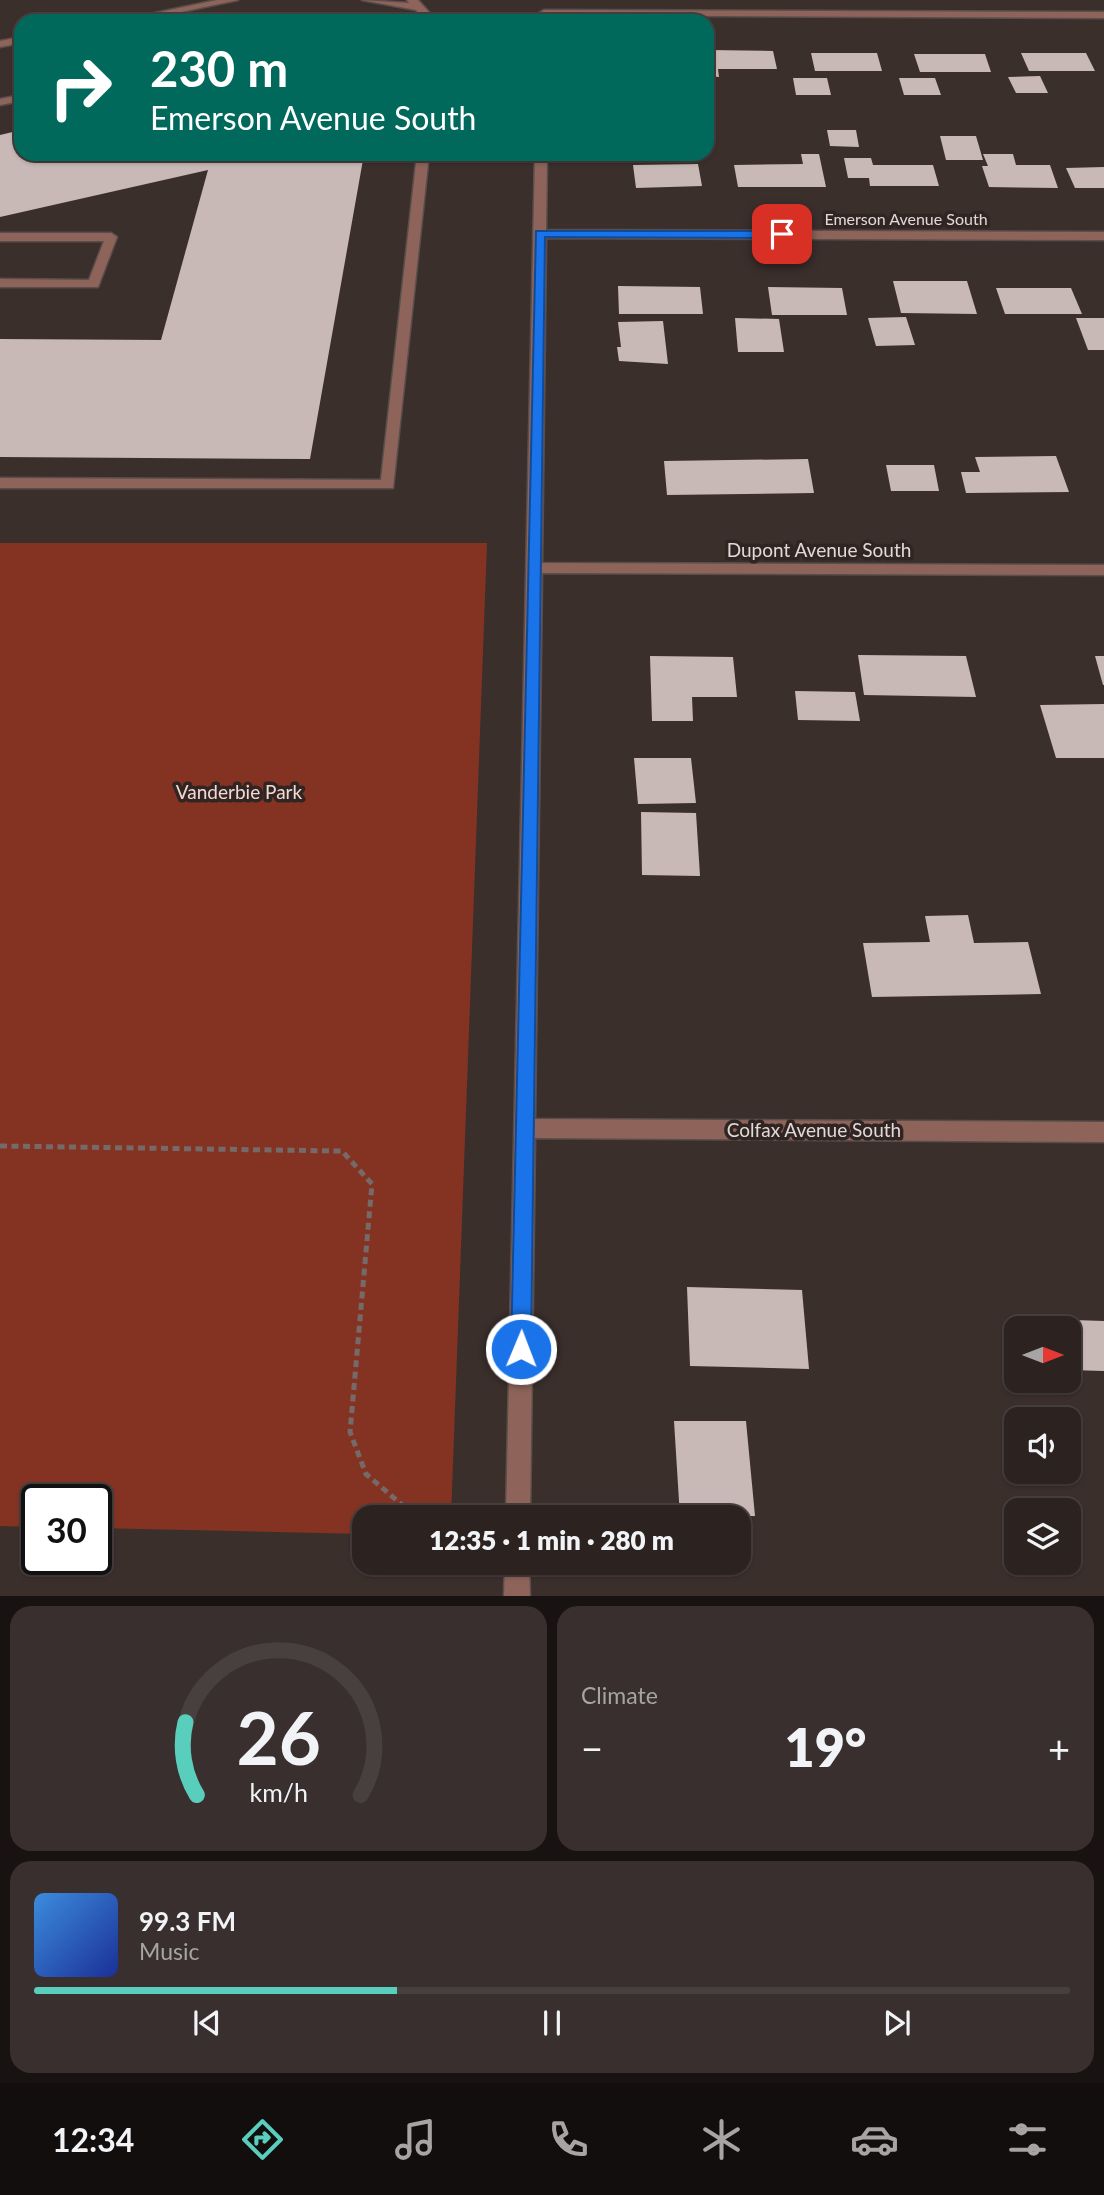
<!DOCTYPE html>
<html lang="en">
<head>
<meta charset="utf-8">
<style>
  body { margin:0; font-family:Lato,sans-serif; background:#382f2e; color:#f1f3f6; height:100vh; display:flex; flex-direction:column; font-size:26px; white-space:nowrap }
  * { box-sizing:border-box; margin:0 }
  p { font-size:23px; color:#a6a4a5 }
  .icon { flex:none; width:38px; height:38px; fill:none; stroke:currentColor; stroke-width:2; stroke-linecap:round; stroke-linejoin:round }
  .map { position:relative; height:1596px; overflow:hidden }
  .details { display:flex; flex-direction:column; gap:10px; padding:10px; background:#181312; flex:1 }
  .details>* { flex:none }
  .guide { position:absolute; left:14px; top:14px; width:700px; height:147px; border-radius:21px; box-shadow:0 2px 5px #0004,0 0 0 2px #48403f; background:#00695c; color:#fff; overflow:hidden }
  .needle { width:46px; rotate:90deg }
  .fabs { position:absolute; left:1004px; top:1316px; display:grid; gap:14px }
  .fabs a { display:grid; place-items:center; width:77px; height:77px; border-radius:14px; background:#2c2321; box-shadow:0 2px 5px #0004,0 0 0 2px #48403f; font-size:35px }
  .speed { position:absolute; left:21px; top:1484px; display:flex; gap:14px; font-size:35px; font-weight:700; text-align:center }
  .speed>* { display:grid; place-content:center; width:91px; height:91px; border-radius:50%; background:#2c2321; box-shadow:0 2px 5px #0004,0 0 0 2px #48403f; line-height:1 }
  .speed .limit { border:4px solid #111; border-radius:10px; background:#fff; color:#111 }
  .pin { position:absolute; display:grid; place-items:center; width:60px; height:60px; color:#fff; margin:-30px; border-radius:14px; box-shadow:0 4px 10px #0006 }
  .me { position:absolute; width:77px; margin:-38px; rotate:1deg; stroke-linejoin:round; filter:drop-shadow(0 0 5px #0008) }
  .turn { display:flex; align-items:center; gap:24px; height:147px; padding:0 21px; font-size:32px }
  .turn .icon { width:91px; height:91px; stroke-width:2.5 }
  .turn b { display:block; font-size:49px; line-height:60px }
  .big { font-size:52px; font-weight:800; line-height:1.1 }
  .details .tile { flex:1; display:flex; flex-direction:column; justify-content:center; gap:10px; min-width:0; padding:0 24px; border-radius:21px; background:#382f2e }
  .details .dial { align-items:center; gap:0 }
  .dial svg { height:182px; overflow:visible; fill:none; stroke:#48403f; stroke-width:7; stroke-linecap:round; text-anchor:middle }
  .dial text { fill:#f1f3f6; stroke:none }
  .song { display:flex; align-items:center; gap:21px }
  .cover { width:84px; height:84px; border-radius:10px; background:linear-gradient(135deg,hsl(210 70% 55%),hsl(230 70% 35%)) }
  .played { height:7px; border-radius:4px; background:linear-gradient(90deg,#5acebd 35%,#48403f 35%) }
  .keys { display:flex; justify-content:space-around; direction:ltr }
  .heat { display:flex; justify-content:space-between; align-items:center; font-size:38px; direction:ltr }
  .details .tiles { flex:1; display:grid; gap:10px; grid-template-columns:1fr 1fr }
  .tile:last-child { grid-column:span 2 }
  .trip { position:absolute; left:352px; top:1505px; width:399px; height:70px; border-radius:21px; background:#2c2321; box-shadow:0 2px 5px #0004,0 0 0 2px #48403f; font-weight:800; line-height:70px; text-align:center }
  .tab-bar { display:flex; height:112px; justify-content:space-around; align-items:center; background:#120e0d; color:#a6a4a5 }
  .tab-bar .icon { width:49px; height:49px }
  .tab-bar .on { color:#5acebd }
  .tab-bar b { font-size:32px; color:#f1f3f6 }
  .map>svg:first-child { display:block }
</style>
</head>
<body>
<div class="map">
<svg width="1104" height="1597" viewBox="0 0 1104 1597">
  <rect width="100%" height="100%" fill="#3b2f2c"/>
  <!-- green -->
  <path fill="#843323" d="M 0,543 L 487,543 L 451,1517 L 364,1517 L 364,1534 L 96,1528 L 96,1500 L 37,1500 L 37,1527 L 0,1526 Z"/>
  <!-- building -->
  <path fill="#c9b9b6" d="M 707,50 L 773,51 L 777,69 L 718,69 L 719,77 L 707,76 Z
    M 811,53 L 877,53 L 882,71 L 815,71 Z
    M 1021,53 L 1086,53 L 1095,71 L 1029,71 Z
    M 914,54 L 985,54 L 991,72 L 920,72 Z
    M 1040,76 L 1048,93 L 1016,93 L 1008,77 Z
    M 793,78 L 827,78 L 831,95 L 796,95 Z
    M 899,78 L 935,78 L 941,95 L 904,95 Z
    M 21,130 L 21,154 L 364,154 L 310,459 L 0,457 L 0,339 L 161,340 L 208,170 L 0,217 L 0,135 Z
    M 827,130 L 856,130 L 859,147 L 830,146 Z
    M 940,136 L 976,136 L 983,160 L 946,160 Z
    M 801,154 L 819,154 L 826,187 L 738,187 L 734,165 L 803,164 Z
    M 983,154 L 1013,154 L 1016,165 L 1050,165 L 1058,188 L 989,187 L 982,166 L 988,166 Z
    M 844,158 L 871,158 L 873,165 L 933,165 L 939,186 L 870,186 L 869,178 L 848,178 Z
    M 698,164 L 702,186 L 636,188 L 633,165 Z
    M 1104,167 L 1104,188 L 1075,188 L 1066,168 Z
    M 893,281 L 967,281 L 977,314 L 901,313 Z
    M 618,286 L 700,287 L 703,314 L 619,314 Z
    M 768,287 L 842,288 L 847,315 L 772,315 Z
    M 996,288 L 1071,288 L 1082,314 L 1005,314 Z
    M 906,317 L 915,345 L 876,346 L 868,318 Z
    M 735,318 L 779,319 L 784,352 L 738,352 Z
    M 1076,318 L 1104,318 L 1104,350 L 1088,350 Z
    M 663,321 L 668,364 L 619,361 L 617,347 L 621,347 L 618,322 Z
    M 1056,456 L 1069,492 L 966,493 L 961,472 L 980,472 L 975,457 Z
    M 808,459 L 814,493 L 667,495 L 664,461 Z
    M 886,465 L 934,465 L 939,491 L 891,491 Z
    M 858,655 L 966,656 L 976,697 L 864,695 Z
    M 650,656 L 733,657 L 737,697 L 692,697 L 693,721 L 652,721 Z
    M 1095,656 L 1104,656 L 1104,685 L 1103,685 Z
    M 795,691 L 855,692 L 860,721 L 798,720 Z
    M 1104,704 L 1104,758 L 1056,758 L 1040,705 Z
    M 634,758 L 691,758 L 696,803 L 638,804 Z
    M 641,812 L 696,813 L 700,876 L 642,875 Z
    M 968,915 L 974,943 L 1028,942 L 1041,994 L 872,997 L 863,943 L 930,942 L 925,916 Z
    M 687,1287 L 802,1290 L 809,1369 L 690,1366 Z
    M 1043,1319 L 1104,1321 L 1104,1371 L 1069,1370 L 1069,1328 L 1044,1328 Z
    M 674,1421 L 746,1421 L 755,1516 L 680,1517 Z"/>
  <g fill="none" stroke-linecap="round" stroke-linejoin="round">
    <!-- minor casing -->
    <g stroke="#594e4b" stroke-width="3">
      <path id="minor" d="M 217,0 L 238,0 L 138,21 L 117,21 Z
        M 362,0 L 409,3 L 407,0 L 418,0 L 437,21 L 426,21 L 416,10 Z
        M 544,10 L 1104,12 L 1104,18 L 540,15 L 539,13 Z
        M 21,37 L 21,43 L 0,47 L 0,41 Z
        M 21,95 L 21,101 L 0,105 L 0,99 Z
        M 417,154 L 429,154 L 393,488 L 0,488 L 0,478 L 381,480 Z
        M 535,154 L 547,154 L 546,230 L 1104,232 L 1104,240 L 546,238 L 542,563 L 1104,565 L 1104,575 L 542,573 L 535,1119 L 1104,1122 L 1104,1142 L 535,1138 L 530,1517 L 506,1517 Z
        M 0,233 L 111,233 L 117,237 L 98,287 L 0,287 L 0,279 L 89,280 L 104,241 L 0,241 Z
        M 505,1563 L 529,1563 L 530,1597 L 504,1597 Z"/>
    </g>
    <!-- path -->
    <path stroke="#756a68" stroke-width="5" stroke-dasharray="7 4.5" stroke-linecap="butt" d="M 0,1146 L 342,1151 L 372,1184 L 350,1432 L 366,1474 L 415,1516 L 482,1515"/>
    <!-- minor -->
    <use href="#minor" fill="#8e645a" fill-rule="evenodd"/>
  </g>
  <!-- route -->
  <path fill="#1a73e8" stroke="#114b97" stroke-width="2" d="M 536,231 L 782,231 L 787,234 L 782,238 L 545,237 L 531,1349 L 528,1356 L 521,1359 L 514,1356 L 511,1349 Z"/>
  <g text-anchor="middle" stroke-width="7" stroke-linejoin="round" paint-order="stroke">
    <!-- far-street labels -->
    <g font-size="16" fill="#e1d9d7" stroke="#302522">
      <text x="906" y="225">Emerson Avenue South</text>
    </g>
    <!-- street labels -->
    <g font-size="19" fill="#e1d9d7" stroke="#302522">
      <text x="819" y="557">Dupont Avenue South</text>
      <text x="814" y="1137">Colfax Avenue South</text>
    </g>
    <!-- park labels -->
    <g font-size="19" fill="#f4d9d3" stroke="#302522">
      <text x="239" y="799">Vanderbie Park</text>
    </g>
  </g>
</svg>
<div class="fabs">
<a><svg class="needle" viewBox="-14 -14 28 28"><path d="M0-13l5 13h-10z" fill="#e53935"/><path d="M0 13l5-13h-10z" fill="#a6a4a5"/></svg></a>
<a><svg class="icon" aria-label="sound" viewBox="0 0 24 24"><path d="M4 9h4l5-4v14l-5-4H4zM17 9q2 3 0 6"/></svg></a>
<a><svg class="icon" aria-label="layers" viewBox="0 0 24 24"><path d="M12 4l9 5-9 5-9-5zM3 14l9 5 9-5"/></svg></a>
</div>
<div class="speed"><div class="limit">30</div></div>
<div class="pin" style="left:782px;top:234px;background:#d93025"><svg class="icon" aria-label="arrive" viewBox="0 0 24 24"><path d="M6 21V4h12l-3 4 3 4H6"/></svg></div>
<svg class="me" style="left:521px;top:1349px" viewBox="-20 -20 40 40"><circle r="17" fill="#1a73e8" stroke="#fff" stroke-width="3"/><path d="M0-11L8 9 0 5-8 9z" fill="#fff"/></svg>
<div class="trip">12:35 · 1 min · 280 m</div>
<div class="guide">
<div class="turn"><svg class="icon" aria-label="right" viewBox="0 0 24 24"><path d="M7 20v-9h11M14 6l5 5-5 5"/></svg><div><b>230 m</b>Emerson Avenue South</div></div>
</div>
</div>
<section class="details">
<div class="tiles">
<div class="tile dial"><svg viewBox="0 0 100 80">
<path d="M14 69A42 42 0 1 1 86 69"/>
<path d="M14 69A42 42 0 0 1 9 37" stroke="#5acebd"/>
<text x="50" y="56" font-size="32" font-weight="700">26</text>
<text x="50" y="72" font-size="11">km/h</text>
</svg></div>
<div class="tile"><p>Climate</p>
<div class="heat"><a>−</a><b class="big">19°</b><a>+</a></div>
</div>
<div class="tile">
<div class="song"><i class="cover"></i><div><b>99.3 FM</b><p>Music</p></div></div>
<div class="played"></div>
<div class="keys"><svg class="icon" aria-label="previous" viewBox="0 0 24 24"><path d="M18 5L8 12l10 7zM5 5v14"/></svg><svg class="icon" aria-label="pause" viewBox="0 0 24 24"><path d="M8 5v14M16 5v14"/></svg><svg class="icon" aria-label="next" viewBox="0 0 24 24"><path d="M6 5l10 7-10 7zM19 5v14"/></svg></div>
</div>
</div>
</section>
<nav class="tab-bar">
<b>12:34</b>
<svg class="icon on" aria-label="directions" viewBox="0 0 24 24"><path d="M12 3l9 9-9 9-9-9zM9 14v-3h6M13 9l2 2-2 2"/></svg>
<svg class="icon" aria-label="music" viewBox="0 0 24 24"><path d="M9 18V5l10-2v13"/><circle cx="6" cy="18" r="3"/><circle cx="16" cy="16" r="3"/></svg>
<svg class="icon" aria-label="phone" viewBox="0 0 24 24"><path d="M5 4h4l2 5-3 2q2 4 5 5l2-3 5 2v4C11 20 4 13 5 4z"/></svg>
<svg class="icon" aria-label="climate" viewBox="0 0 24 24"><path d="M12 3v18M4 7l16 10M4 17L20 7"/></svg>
<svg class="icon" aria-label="car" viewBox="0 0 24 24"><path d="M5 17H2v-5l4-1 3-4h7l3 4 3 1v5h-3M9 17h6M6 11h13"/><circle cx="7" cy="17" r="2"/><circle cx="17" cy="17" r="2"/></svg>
<svg class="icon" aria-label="filters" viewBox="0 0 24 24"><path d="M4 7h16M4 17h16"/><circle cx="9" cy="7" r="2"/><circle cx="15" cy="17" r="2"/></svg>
</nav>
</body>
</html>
